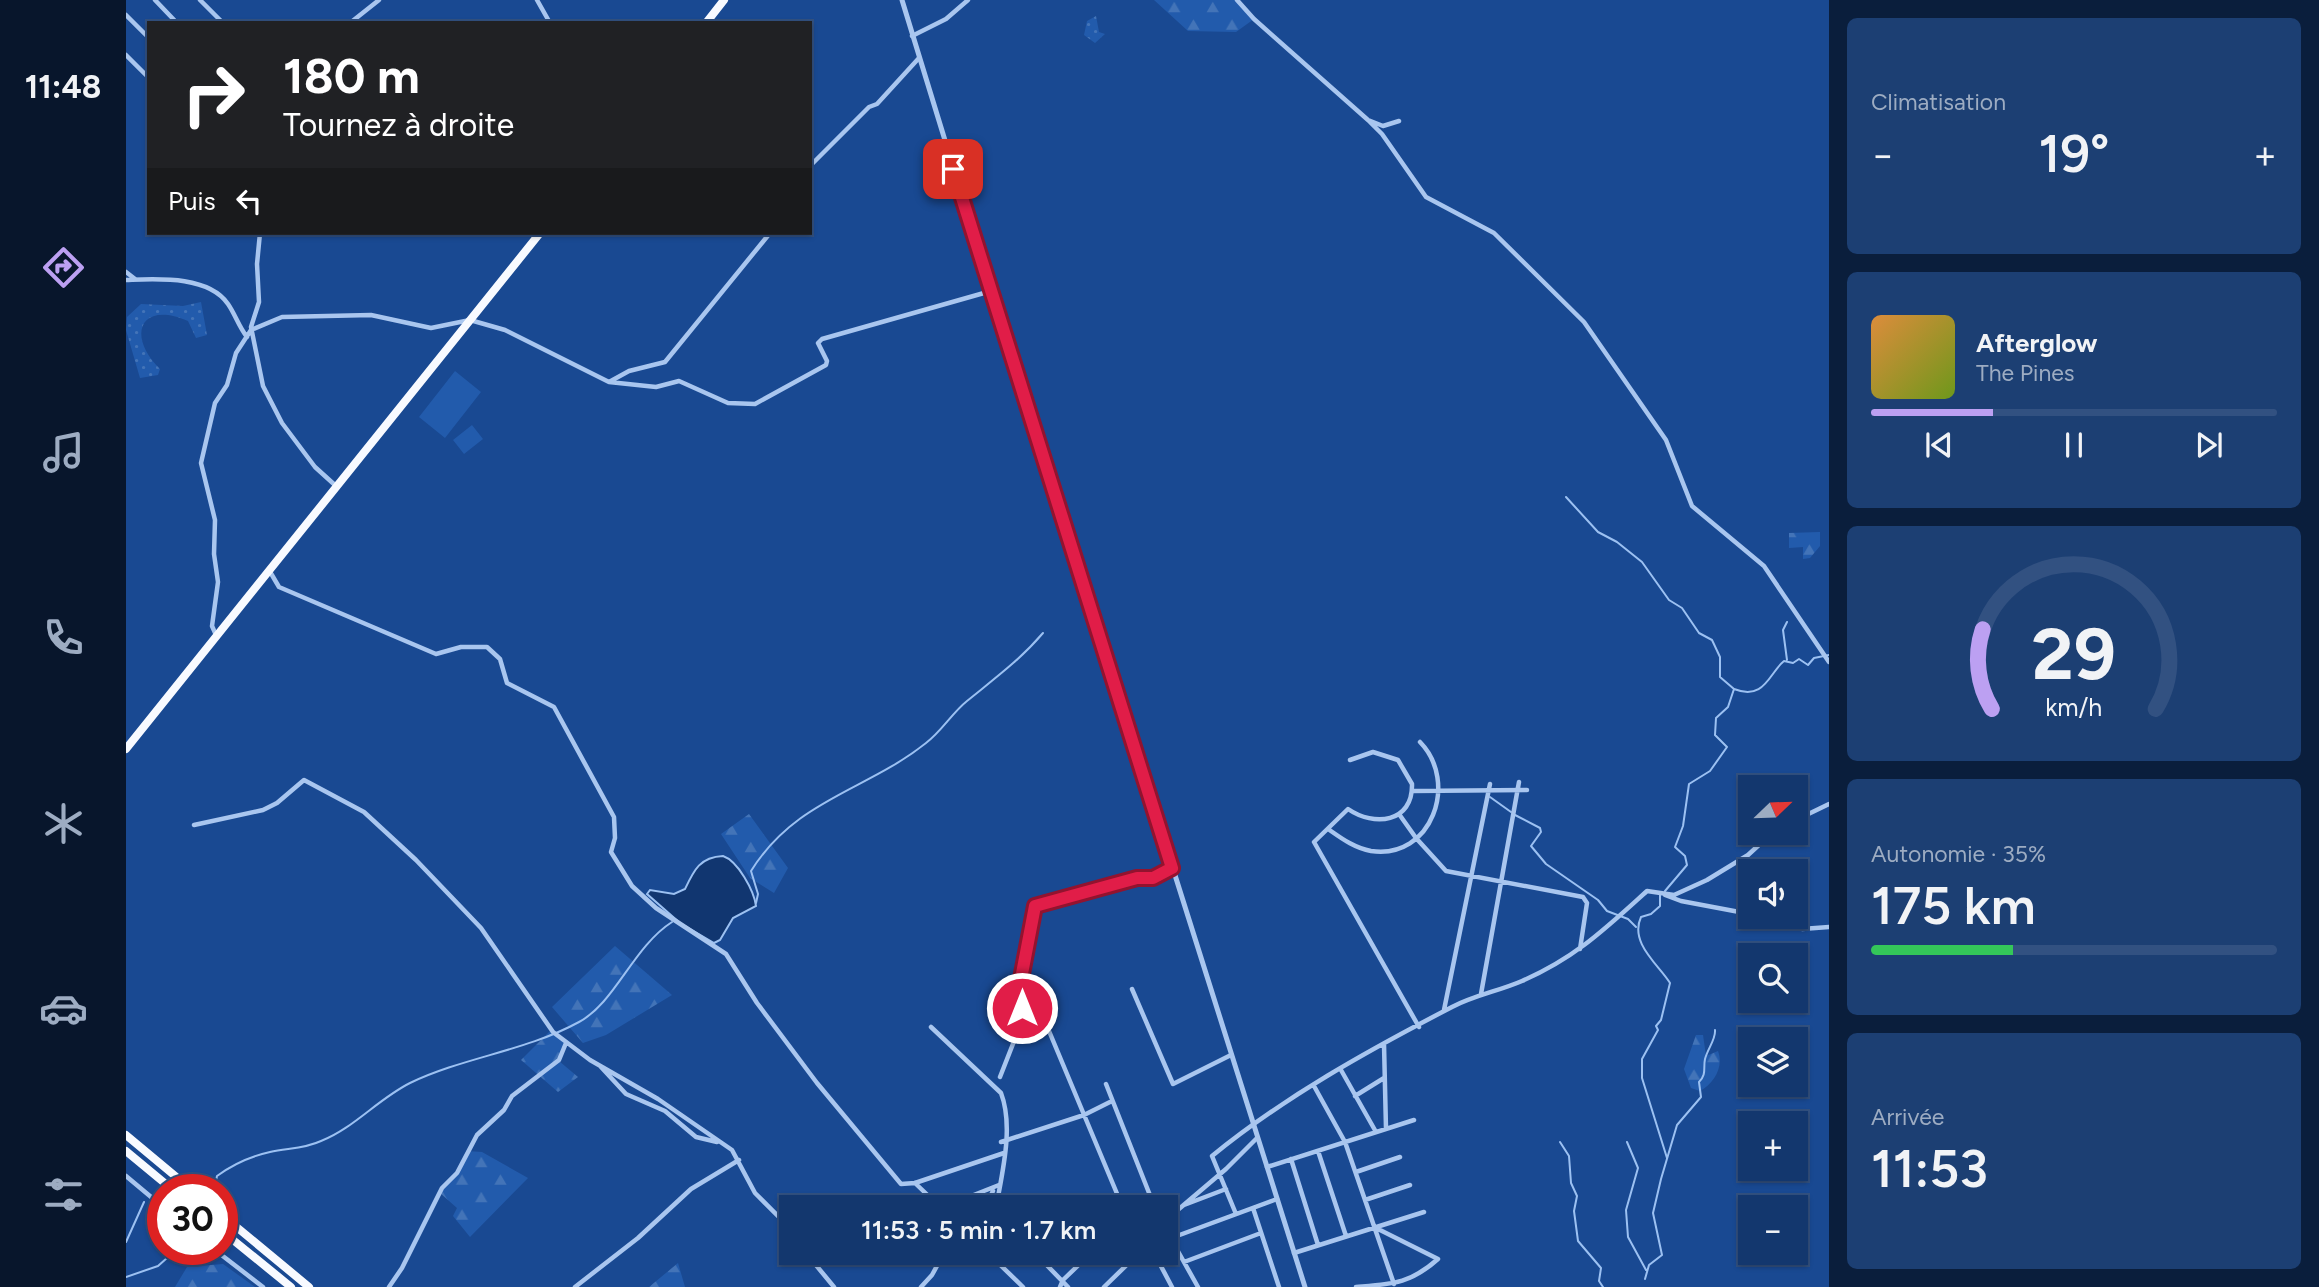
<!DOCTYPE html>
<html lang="fr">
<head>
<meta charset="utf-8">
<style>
  body { margin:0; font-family:Figtree,sans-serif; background:#1c3f73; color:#f1f3f6; height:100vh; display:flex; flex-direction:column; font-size:26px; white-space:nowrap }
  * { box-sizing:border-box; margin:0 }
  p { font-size:23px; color:#9dacc2 }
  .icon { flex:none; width:38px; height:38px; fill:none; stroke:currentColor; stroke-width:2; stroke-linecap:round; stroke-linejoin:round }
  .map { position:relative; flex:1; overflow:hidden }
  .sheet { display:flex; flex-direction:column; gap:18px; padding:18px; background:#0a1e3c; width:490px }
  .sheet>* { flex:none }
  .top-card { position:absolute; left:21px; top:21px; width:665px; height:214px; border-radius:0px; box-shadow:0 2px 5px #0004,0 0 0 2px #325181; background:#202124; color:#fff; overflow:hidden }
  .needle { width:46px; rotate:67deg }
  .controls { position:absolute; left:1612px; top:775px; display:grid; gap:14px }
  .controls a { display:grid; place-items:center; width:70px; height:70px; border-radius:0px; background:#13376e; box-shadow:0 2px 5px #0004,0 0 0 2px #325181; font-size:35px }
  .speed { position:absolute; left:21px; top:1174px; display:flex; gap:14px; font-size:35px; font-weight:700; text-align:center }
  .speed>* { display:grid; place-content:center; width:91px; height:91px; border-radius:50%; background:#13376e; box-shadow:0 2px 5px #0004,0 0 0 2px #325181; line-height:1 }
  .speed .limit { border:10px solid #d22; background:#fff; color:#111 }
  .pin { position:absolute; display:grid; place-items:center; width:60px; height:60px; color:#fff; margin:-30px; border-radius:14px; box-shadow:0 4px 10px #0006 }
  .me { position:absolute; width:77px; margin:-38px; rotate:0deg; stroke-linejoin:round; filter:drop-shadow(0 0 5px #0008) }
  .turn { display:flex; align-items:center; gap:24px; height:147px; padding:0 21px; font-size:32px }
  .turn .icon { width:91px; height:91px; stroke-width:2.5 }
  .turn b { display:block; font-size:49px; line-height:60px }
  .then { display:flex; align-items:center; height:66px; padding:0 21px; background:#0003; gap:14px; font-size:26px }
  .big { font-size:52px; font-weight:600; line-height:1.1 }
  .sheet .widget { flex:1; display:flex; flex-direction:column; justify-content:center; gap:10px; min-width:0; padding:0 24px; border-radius:10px; background:#1c3f73 }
  .sheet .dial { align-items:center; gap:0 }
  .dial svg { height:182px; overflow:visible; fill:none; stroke:#325181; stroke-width:7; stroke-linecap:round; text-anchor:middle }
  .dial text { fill:#f1f3f6; stroke:none }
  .song { display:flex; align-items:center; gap:21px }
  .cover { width:84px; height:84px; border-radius:10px; background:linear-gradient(135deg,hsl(30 70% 55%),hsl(80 70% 35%)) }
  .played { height:7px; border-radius:4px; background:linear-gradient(90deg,#bca0f2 30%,#325181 30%) }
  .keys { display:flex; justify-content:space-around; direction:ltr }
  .heat { display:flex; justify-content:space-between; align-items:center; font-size:38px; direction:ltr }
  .charge { height:10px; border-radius:5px; background:linear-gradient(90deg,#34c759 35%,#325181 0) }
  .trip { position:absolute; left:653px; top:1195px; width:399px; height:70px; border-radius:0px; background:#13376e; box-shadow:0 2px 5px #0004,0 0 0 2px #325181; font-weight:600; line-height:70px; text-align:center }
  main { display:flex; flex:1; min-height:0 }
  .dock { display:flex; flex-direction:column; width:126px; justify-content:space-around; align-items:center; background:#08162c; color:#9dacc2 }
  .dock .icon { width:49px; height:49px }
  .dock .current { color:#bca0f2 }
  .dock b { font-size:32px; color:#f1f3f6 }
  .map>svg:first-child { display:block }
</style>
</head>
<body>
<main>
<nav class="dock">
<b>11:48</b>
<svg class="icon current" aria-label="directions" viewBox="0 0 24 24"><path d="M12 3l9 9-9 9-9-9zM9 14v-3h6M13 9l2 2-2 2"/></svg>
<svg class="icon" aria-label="music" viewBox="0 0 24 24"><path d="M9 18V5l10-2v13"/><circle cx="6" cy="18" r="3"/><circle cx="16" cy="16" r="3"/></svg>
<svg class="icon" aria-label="phone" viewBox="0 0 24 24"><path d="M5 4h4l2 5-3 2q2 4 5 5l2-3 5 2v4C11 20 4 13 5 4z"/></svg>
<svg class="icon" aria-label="climate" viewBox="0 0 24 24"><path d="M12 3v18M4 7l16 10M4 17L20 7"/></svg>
<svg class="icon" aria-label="car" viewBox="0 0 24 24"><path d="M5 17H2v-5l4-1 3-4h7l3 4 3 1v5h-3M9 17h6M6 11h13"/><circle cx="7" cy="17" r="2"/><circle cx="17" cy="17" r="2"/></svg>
<svg class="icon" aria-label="filters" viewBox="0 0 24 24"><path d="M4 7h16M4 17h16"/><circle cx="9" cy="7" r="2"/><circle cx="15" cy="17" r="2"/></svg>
</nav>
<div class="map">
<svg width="1703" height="1287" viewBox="0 0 1703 1287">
  <defs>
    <pattern id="grass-dots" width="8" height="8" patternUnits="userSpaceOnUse" patternTransform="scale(1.75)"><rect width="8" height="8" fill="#225bac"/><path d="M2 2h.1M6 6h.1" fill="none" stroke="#4374b8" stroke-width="1.8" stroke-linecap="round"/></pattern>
    <pattern id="forest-firs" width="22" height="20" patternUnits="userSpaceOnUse" patternTransform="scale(1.75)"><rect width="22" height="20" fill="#225bac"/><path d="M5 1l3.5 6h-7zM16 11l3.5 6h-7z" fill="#4374b8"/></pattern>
  </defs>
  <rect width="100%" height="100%" fill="#194992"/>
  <!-- grass -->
  <path fill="url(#grass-dots)" d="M 970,16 L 973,32 L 979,34 L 969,43 L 958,35 L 961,21 Z
    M 75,302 L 81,335 L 70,338 L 62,321 C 14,300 0,336 34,369 L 32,375 L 14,378 L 0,330 L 1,317 L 15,304 L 57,306 Z"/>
  <!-- forest -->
  <path fill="url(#forest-firs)" d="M 1028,0 L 1111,0 L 1128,19 L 1110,32 L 1062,31 Z
    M 1694,532 L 1694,546 L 1684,558 L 1677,559 L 1677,547 L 1663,548 L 1663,533 Z
    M 623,814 L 662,868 L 648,893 L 624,878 L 595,834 Z
    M 489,946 L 546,995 L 480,1035 L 457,1043 L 426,1007 Z
    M 425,1030 L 440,1042 L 433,1061 L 452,1077 L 432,1092 L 395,1060 Z
    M 1570,1035 L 1577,1035 L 1580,1056 L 1592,1051 C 1598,1067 1588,1083 1574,1091 L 1565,1088 L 1558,1069 Z
    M 341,1151 L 356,1152 L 402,1178 L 344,1237 L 327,1216 L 331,1208 L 314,1193 L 331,1173 Z
    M 552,1263 L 559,1287 L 523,1287 Z
    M 97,1264 L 129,1287 L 49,1287 L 61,1267 Z"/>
  <!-- pitch -->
  <path fill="#225bac" d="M 329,371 L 355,392 L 319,438 L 293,417 Z
    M 346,425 L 357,439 L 338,454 L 327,440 Z"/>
  <!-- water -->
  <path fill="#113670" stroke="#9cc1f2" stroke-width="2" d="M 597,856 C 612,861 628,891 630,906 L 607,918 L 594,940 L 588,943 L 554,923 L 521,894 L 524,890 L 548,894 L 559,889 C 568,870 574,857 597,856 Z"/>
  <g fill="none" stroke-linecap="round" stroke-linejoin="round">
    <!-- stream -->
    <path stroke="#9cc1f2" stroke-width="2" d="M 1440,497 L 1472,532 L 1491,542 L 1516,562 L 1543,600 L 1556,608 L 1573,633 L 1586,640 L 1594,657 L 1594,677 L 1608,689
      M 1661,660 L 1657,630 L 1661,622
      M 1364,797 L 1385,812
      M 1389,815 L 1414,828 L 1415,832 L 1405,846 L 1420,864 L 1472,900 L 1481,911 L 1502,919 L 1510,927
      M 1539,891 L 1561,865 L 1559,856 L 1549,847 L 1557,826 L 1563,784 L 1584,771 L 1601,747 L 1589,735 L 1590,718 L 1602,707 L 1608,689 C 1639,701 1643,673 1658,661 L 1667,663 L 1673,659 L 1682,665 L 1688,658 L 1703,655
      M 1534,895 L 1534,906 L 1525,914 L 1515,917 C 1503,943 1533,965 1544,983 L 1535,1020 L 1530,1026 L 1532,1030 L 1516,1059 L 1516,1078 L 1541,1158
      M 630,903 L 632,894 L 625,871 C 670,799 740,791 800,743 C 816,731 826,713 841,701 C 868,679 894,660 917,633
      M 1434,1142 L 1443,1156 L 1445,1183 L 1451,1196 L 1448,1211 L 1452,1241 L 1475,1268 L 1473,1281 L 1477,1287
      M 1501,1142 L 1512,1168 L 1500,1210 L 1502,1237 L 1520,1270
      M 88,1190 L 91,1176 C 106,1165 126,1156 144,1152 C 162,1148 178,1149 195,1141 C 228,1128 252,1099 284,1083 C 338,1057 400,1051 453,1022 C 489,1003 507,947 546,922
      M 0,1242 L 18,1202
      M 0,1277 L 32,1266 L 50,1250
      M 1519,1279 L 1523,1265 L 1536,1255 L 1527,1213 L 1535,1179 L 1551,1125 L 1575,1097 L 1573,1082 C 1581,1074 1577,1068 1579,1059 C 1582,1048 1590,1039 1589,1030"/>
    <!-- minor -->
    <path stroke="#a9c6ef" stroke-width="4.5" d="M 29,0 L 51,23
      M 74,0 L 97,23
      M 411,0 L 424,23
      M 1111,0 L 1128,19 L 1242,120 L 1257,126 L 1273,121
      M 0,15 L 23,38
      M 224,23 L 253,0
      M 786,36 L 820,19 L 842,0
      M 0,55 L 23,78
      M 1242,120 L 1256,134 L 1300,197 L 1368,233 L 1458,322 L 1540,440 L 1566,506 L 1638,566 L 1703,662
      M 684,166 L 743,107 L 751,104 L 793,58
      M 134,233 L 131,264 L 133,302 L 125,327 L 137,386 L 156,423 L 189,467 L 210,486
      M 0,272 L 9,279
      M 0,280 C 30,279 82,275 102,304 C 109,314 113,327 121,337
      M 483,382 L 503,371 L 539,362 L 644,233
      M 143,570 L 153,587 L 310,654 L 335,647 L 361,647 L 374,659 L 381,683 L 428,707 L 488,817 L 489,838 L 485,852 L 506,886 L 530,908 L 600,954 L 631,1003 L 691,1083 L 775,1184 L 789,1183 L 878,1153
      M 90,635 L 86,626 L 92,582 L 88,554 L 89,520 L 75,463 L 89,403 L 101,385 L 110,353 L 125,330 L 156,317 L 245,315 L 305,328 L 344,320 L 379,330 L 483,382 L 530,387 L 553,381 L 602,403 L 629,404 L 700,365 L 701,361 L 692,343 L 696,339 L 865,291
      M 1224,760 L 1247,752 L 1272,760 L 1286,784 C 1287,823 1248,827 1222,809 L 1188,842 L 1293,1027
      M 1286,791 L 1401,790
      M 1273,814 L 1290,838 L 1320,871 L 1457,897 L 1461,903 L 1454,949
      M 1670,820 L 1703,804
      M 68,825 L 137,810 L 151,803 L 178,780 L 238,812 L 290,860 L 355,928 L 427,1032 L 464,1060 L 532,1099 L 606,1150 L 629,1193 L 665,1229
      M 1202,829 C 1215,838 1228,848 1245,851 C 1306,860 1333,782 1294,742
      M 1539,895 L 1555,901 L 1624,914
      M 1641,917 L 1666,922 L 1676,929 L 1703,927
      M 1006,989 L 1047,1084 L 1105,1055
      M 1355,994 L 1393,782
      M 1318,1010 L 1364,784
      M 805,1027 L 875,1093 C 888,1127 876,1173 870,1208
      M 923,1031 L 997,1208
      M 1258,1044 L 1260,1129
      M 475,1067 L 500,1094 L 539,1111 L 570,1137 L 591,1142
      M 1215,1070 L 1250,1132
      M 874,1077 L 896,1021 L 894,984 L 909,906 L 1011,878 L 1027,878 L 1046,868
      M 980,1084 L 1029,1208
      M 1188,1086 L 1219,1142 L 1268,1284
      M 1229,1096 L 1258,1078
      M 875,1142 L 958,1115 L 986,1101
      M 1192,1151 L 1220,1236
      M 1165,1159 L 1192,1245
      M 1141,1167 L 1288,1120
      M 1230,1172 L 1274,1157
      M 0,1176 L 37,1207
      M 789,1183 L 815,1208
      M 847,1196 L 859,1207
      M 1239,1200 L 1284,1185
      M 1058,1205 L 1100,1189
      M 815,1208 L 873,1185
      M 858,1208 L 867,1191
      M 1127,1208 L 1153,1287
      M 1040,1211 L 1050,1208
      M 1110,1214 L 1086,1156 C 1158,1097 1243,1050 1326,1007 C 1349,995 1373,991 1396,981 C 1449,958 1479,929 1521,891 L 1548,895 L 1581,880 L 1622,855 L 1646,833
      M 1040,1220 L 1100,1169 L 1131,1138
      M 1040,1230 L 1072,1287
      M 1040,1240 L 1151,1199
      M 89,1250 L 137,1287
      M 680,1253 L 708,1287
      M 862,1253 L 897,1287
      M 909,1253 L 942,1287
      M 1028,1253 L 1046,1287
      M 1168,1253 L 1298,1212
      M 1058,1262 L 1135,1233
      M 263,1287 L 276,1268 L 316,1188 L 331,1173 L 351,1135 L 378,1110 L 386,1096 L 433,1060 L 440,1043
      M 449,1287 L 512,1238 L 565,1189 L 613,1160
      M 795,1287 L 806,1275 L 818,1253
      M 934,1287 L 937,1280 L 965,1253
      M 978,1287 L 1013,1253
      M 1230,1287 C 1266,1284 1284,1284 1312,1259 L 1250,1228"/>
    <!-- tertiary -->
    <path stroke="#a9c6ef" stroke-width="5" d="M 776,0 L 882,346 L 1179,1287"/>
    <!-- trunk -->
    <path stroke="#f8faff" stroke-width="8" d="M 580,23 L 598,0
      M 0,749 L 414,233
      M 0,1135 L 66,1190
      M 0,1151 L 47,1190
      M 96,1215 L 183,1287
      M 96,1231 L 165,1287"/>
  </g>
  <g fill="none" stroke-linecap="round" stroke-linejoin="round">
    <!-- route casing -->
    <g stroke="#92132f" stroke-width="18">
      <path id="route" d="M 827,169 L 1046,868 L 1027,878 L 1011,878 L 909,906 L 894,984 L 896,1008"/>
    </g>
    <!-- route -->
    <use href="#route" stroke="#e11d48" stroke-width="12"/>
  </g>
</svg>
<div class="controls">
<a><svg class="needle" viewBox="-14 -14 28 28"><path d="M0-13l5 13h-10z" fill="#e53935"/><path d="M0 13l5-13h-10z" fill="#9dacc2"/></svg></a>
<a><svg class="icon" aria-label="sound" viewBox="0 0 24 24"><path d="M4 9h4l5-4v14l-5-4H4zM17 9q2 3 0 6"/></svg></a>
<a><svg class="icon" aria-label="search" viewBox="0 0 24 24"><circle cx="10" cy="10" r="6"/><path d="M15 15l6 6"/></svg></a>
<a><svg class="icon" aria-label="layers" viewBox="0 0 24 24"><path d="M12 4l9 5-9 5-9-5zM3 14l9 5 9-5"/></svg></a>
<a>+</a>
<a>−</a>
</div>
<div class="speed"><div class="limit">30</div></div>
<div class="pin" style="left:827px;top:169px;background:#d93025"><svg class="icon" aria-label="arrive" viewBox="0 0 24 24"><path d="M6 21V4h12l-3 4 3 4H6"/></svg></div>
<svg class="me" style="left:896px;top:1008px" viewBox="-20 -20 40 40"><circle r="17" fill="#e11d48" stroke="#fff" stroke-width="3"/><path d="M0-11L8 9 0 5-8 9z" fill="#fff"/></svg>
<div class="trip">11:53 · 5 min · 1.7 km</div>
<div class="top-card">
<div class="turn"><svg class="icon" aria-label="right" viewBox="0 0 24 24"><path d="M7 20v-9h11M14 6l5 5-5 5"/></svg><div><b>180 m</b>Tournez à droite</div></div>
<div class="then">Puis<svg class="icon" aria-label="left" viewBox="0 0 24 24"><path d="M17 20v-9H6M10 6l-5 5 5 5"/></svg></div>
</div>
</div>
<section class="sheet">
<div class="widget"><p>Climatisation</p>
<div class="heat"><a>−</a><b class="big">19°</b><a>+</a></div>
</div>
<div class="widget">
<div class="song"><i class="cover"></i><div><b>Afterglow</b><p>The Pines</p></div></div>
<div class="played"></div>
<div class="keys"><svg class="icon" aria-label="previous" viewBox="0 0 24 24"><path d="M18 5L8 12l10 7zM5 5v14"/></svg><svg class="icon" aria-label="pause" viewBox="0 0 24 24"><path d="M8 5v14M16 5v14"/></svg><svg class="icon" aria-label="next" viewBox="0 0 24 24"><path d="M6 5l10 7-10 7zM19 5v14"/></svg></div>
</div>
<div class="widget dial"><svg viewBox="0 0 100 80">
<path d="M14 69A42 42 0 1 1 86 69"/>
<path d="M14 69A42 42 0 0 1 10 34" stroke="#bca0f2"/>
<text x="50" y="56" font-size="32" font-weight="700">29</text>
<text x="50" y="72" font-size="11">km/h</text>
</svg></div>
<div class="widget"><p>Autonomie · 35%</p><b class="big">175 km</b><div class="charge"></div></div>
<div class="widget"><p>Arrivée</p><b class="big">11:53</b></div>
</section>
</main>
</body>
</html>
